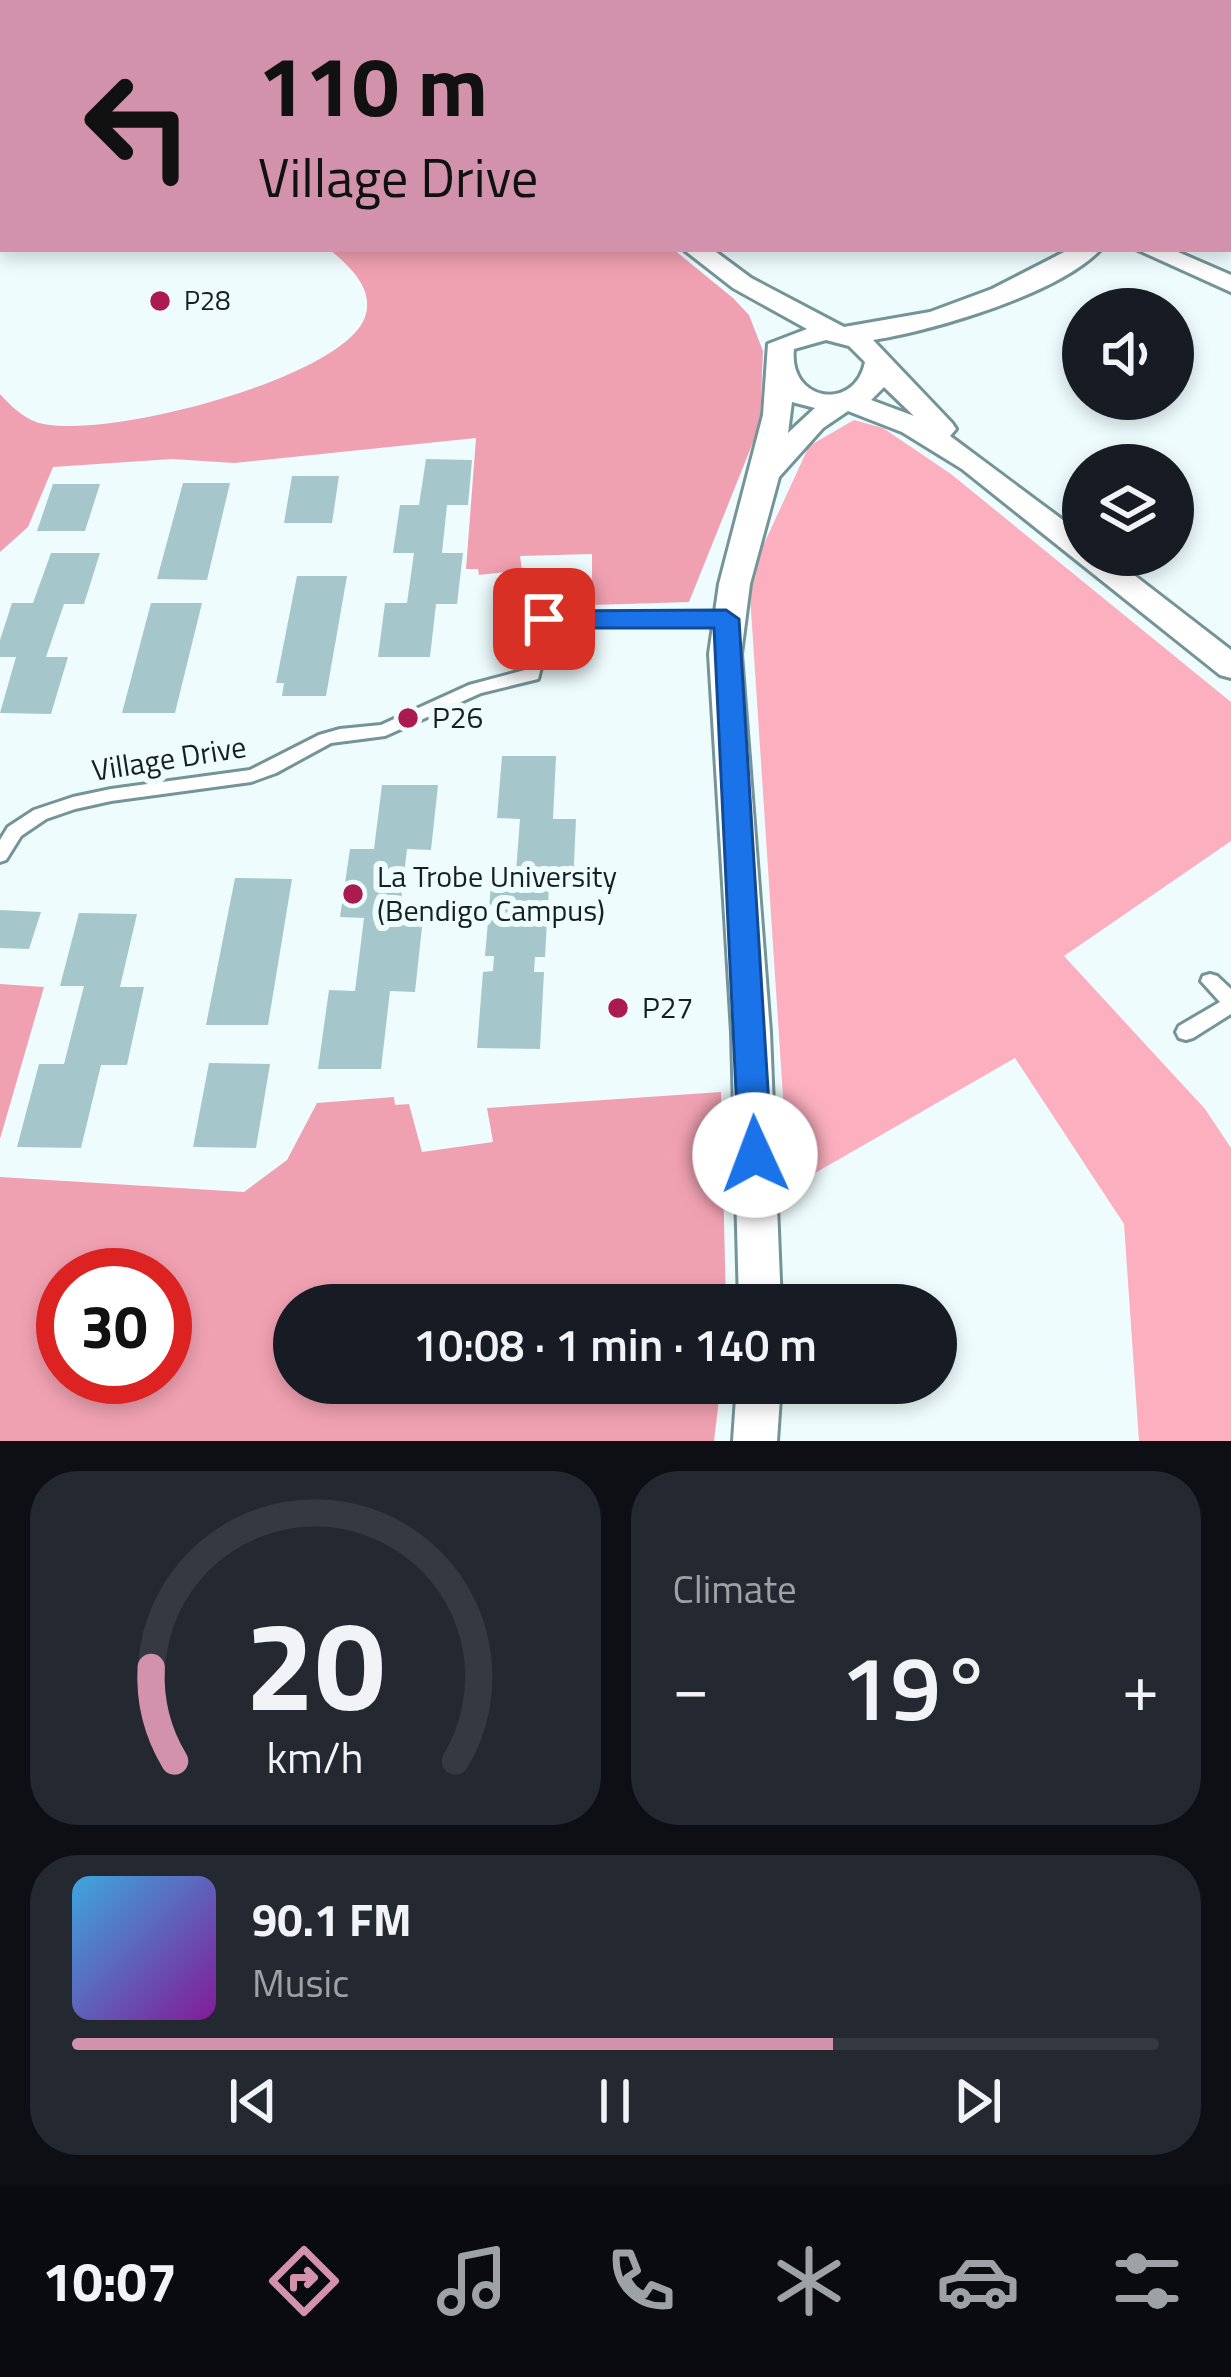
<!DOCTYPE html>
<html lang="en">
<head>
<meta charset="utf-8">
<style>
  body { margin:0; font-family:"Titillium Web",sans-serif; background:#242831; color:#f1f3f6; height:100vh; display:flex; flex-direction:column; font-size:45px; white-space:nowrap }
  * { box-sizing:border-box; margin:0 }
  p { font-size:39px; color:#9ea1a6 }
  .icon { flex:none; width:66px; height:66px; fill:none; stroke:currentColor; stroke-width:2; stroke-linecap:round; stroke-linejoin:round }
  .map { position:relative; height:1441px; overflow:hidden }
  .details { display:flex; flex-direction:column; gap:30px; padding:30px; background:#0d0f14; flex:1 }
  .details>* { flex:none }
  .top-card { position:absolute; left:0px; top:0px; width:1233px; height:252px; box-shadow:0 6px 18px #0003; background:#d292ab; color:#111; overflow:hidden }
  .fabs { position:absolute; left:1062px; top:288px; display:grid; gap:24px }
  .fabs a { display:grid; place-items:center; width:132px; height:132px; border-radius:50%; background:#171b24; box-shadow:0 6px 18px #0003; font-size:60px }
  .speed { position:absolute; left:36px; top:1248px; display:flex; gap:24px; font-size:60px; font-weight:700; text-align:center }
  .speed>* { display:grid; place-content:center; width:156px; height:156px; border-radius:50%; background:#171b24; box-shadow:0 6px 18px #0003; line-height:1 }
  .speed .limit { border:18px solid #d22; background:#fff; color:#111 }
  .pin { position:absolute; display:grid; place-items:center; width:102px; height:102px; color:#fff; margin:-51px; border-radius:24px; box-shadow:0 6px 18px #0006 }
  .me { position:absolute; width:132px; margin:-66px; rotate:358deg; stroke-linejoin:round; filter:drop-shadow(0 0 9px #0008) }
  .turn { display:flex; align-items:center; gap:42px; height:252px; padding:0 60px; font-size:54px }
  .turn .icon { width:156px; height:156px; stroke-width:2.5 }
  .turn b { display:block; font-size:84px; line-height:102px }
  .big { font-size:90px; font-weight:600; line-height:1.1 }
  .details .tile { flex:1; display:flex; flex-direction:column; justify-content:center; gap:18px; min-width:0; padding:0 42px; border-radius:48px; background:#242831 }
  .details .dial { align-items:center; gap:0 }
  .dial svg { height:312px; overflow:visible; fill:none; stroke:#363941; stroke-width:7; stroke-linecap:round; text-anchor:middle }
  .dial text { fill:#f1f3f6; stroke:none }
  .song { display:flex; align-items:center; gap:36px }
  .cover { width:144px; height:144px; border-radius:18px; background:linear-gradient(135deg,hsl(200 70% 55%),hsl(290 70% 35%)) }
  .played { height:12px; border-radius:6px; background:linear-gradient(90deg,#d292ab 70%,#363941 70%) }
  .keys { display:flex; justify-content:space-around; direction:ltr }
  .heat { display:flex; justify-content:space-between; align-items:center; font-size:66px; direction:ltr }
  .details .tiles { flex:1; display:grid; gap:30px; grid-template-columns:1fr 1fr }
  .tile:last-child { grid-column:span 2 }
  .trip { position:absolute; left:273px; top:1284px; width:684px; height:120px; border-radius:60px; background:#171b24; box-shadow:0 6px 18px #0003; font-weight:600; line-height:120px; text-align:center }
  .tabs { display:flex; height:192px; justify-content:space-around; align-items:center; background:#090b0e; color:#9ea1a6 }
  .tabs .icon { width:84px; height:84px }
  .tabs .current { color:#d292ab }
  .tabs b { font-size:54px; color:#f1f3f6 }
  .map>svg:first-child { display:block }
</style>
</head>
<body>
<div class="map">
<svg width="1231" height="1441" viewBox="0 0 1231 1441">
  <rect width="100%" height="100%" fill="#eefcfe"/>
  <!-- green -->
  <path fill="#fcafbe" d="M 854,420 L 883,428 L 951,474 L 1231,702 L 1231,841 L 1064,956 L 1205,1109 L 1231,1148 L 1231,1441 L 1139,1441 L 1124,1224 L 1015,1058 L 789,1188 L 750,595 L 763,546 L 809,446 Z"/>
  <!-- forest -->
  <path fill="#f0a1b1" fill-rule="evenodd" d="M 329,249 L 673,249 L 733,298 L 749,315 L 763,351 L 760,425 L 689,602 L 592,605 L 592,554 L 520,556 L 522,570 L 479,575 L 478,569 L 466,569 L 476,438 L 234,463 L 172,459 L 53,467 L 28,527 L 0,552 L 0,394 C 10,405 22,417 36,422 C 96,443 344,379 365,317 C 375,288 348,265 329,249 Z
    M 0,984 L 44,987 L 0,1139 Z
    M 721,1092 L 726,1305 L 294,1305 L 294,1383 L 721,1383 L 714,1441 L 0,1441 L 0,1177 L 244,1192 L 287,1160 L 317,1103 L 394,1097 L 395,1105 L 409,1104 L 422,1152 L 493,1142 L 487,1108 ZM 165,1275 L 165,1377 L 63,1377 L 63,1275 Z"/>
  <!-- building -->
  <path fill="#a5c7cb" d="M 426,459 L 472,460 L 468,505 L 447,505 L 442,553 L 463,553 L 457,604 L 436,604 L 430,657 L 378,657 L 385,603 L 407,603 L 414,553 L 393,553 L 400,505 L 419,505 Z
    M 292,476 L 339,476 L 332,523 L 284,523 Z
    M 183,483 L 230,483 L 207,580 L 157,579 Z
    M 53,484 L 100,484 L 85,531 L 37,531 Z
    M 51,553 L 100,553 L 84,604 L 64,604 L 46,657 L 68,657 L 51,714 L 0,713 L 16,657 L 0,657 L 0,640 L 12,603 L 33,603 Z
    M 297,576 L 347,576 L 326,696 L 282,696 L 284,683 L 276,683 Z
    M 151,603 L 202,603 L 175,713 L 122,713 Z
    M 502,756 L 556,756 L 553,819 L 576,819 L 573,886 L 549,886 L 545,957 L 535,957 L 534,972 L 544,972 L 540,1049 L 477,1048 L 483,972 L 493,971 L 494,956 L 485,956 L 491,885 L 515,885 L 520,819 L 497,818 Z
    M 382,785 L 438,785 L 431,850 L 407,849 L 399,918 L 423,918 L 415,992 L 390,991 L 381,1069 L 318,1069 L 329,990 L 355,991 L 364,918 L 340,917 L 350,849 L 374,849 Z
    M 235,878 L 292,879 L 268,1025 L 206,1025 Z
    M 0,910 L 41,912 L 29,949 L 0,948 Z
    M 79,913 L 137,914 L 120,987 L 144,987 L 127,1065 L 101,1065 L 81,1148 L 17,1147 L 39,1064 L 64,1064 L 84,986 L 60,986 Z
    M 209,1063 L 270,1064 L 256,1148 L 193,1147 Z"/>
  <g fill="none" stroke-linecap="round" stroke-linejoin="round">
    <!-- service casing -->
    <g stroke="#749498" stroke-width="6">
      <path id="service" d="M 3,133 L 3,142 L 0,143 L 0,134 Z
        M 545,614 L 726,614 L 734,619 L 726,624 L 552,624 L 538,679 L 481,693 L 385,736 L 331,743 L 276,773 L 251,782 L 111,801 L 75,809 L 46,819 L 21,836 L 6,860 L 0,862 L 0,840 L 8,827 L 34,810 L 73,797 L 111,789 L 250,770 L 319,735 L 340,729 L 381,725 L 469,685 L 525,670 L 537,619 Z
        M 1210,974 L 1217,976 L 1231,989 L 1231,1014 L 1193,1038 L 1186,1040 L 1179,1038 L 1176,1032 L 1179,1026 L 1220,1002 L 1201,981 L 1203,976 Z"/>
    </g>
    <!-- minor casing -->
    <g stroke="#749498" stroke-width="6">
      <path id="minor" d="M 372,0 L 395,0 L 398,3 L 375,3 Z
        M 829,0 L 852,0 L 855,3 L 832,3 Z
        M 0,12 L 3,12 L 3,24 L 0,24 Z
        M 1231,107 L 1231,122 L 1230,122 L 1230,107 Z
        M 683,249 L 712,249 L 751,278 L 844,327 L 930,312 L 992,289 L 1070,249 L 1101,249 C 1059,294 934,330 873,340 L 952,423 L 956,429 L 950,436 L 1083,535 L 1083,555 L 1108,555 L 1231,650 L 1231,678 L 1220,675 L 962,469 L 902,432 L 848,411 L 823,428 L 779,477 L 750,584 L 741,654 L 770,1032 L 781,1305 L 739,1305 L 732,1032 L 709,654 L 719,584 L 763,415 L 768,344 L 807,329 L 733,288 ZM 826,340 L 849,346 L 865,362 C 855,412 788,402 794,349 ZM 884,387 L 914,416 L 871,400 ZM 792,402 L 815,408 L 788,433 Z
        M 1136,249 L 1171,249 L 1231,275 L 1231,292 Z
        M 737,1383 L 781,1383 L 777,1441 L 733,1441 Z"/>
    </g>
    <!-- service -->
    <use href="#service" fill="#fff" fill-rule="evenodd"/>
    <!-- minor -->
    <use href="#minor" fill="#fff" fill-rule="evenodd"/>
  </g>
  <!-- route -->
  <path fill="#1a73e8" stroke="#114b97" stroke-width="3" d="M 726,610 L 739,619 L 772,1155 L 767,1165 L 744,1165 L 739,1155 L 714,628 L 544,628 L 532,619 L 544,611 Z"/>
  <!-- markers -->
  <g fill="#ac1b50" stroke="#eefcfe" stroke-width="4.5">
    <circle cx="160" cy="301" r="12"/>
    <circle cx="408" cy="718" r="12"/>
    <circle cx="353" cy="894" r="12"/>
    <circle cx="618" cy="1008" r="12"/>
  </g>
  <g text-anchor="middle" stroke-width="12" stroke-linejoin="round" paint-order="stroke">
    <!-- far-poi labels -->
    <g font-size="27" fill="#142122" stroke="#eefcfe" text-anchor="start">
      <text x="184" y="310">P28</text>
    </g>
    <!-- poi labels -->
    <g font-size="30" fill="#142122" stroke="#eefcfe" text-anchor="start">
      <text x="432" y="728">P26</text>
      <text x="377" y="887">La Trobe University<tspan x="377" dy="34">(Bendigo Campus)</tspan></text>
      <text x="642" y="1018">P27</text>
    </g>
    <!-- street labels -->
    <g font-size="30" fill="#142122" stroke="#eefcfe">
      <text transform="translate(169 759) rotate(-9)" y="10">Village Drive</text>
    </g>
  </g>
</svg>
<div class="fabs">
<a><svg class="icon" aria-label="sound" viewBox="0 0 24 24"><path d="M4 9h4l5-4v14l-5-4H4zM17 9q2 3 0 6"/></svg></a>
<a><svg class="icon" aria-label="layers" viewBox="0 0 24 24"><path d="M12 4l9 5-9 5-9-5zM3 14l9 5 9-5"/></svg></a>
</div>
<div class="speed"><div class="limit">30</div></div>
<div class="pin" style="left:544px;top:619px;background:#d93025"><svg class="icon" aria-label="arrive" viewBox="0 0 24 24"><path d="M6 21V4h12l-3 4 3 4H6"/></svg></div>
<svg class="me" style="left:755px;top:1155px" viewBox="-20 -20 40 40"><circle r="19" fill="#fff"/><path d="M0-13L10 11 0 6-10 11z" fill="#1a73e8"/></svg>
<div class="trip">10:08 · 1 min · 140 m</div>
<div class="top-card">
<div class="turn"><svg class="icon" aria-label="left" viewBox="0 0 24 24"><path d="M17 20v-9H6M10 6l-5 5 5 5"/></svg><div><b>110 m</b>Village Drive</div></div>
</div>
</div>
<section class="details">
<div class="tiles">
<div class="tile dial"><svg viewBox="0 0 100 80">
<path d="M14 69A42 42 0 1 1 86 69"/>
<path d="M14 69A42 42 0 0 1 8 45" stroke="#d292ab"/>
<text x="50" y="56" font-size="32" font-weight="700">20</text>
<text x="50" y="72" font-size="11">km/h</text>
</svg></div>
<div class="tile"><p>Climate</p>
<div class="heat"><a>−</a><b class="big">19°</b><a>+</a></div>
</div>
<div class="tile">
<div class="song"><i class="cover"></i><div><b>90.1 FM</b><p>Music</p></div></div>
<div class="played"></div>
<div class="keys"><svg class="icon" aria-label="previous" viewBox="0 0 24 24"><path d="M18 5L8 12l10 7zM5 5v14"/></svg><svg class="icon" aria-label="pause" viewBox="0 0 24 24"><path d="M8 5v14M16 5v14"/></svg><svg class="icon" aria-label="next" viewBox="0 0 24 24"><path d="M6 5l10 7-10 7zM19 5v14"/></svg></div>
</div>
</div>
</section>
<nav class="tabs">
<b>10:07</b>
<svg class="icon current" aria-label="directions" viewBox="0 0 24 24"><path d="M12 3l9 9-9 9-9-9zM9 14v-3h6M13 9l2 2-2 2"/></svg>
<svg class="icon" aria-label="music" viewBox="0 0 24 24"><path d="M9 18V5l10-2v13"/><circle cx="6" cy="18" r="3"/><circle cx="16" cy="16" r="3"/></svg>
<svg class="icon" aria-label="phone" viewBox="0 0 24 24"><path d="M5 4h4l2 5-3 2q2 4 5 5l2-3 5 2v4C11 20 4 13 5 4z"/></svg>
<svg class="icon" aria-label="climate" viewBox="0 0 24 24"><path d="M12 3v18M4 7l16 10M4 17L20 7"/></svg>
<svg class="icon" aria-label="car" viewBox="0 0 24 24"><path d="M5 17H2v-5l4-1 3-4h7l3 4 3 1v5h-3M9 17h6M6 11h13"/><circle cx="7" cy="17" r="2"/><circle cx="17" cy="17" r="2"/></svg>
<svg class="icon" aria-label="filters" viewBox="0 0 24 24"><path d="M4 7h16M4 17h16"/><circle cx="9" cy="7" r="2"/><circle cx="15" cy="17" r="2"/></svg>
</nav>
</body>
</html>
